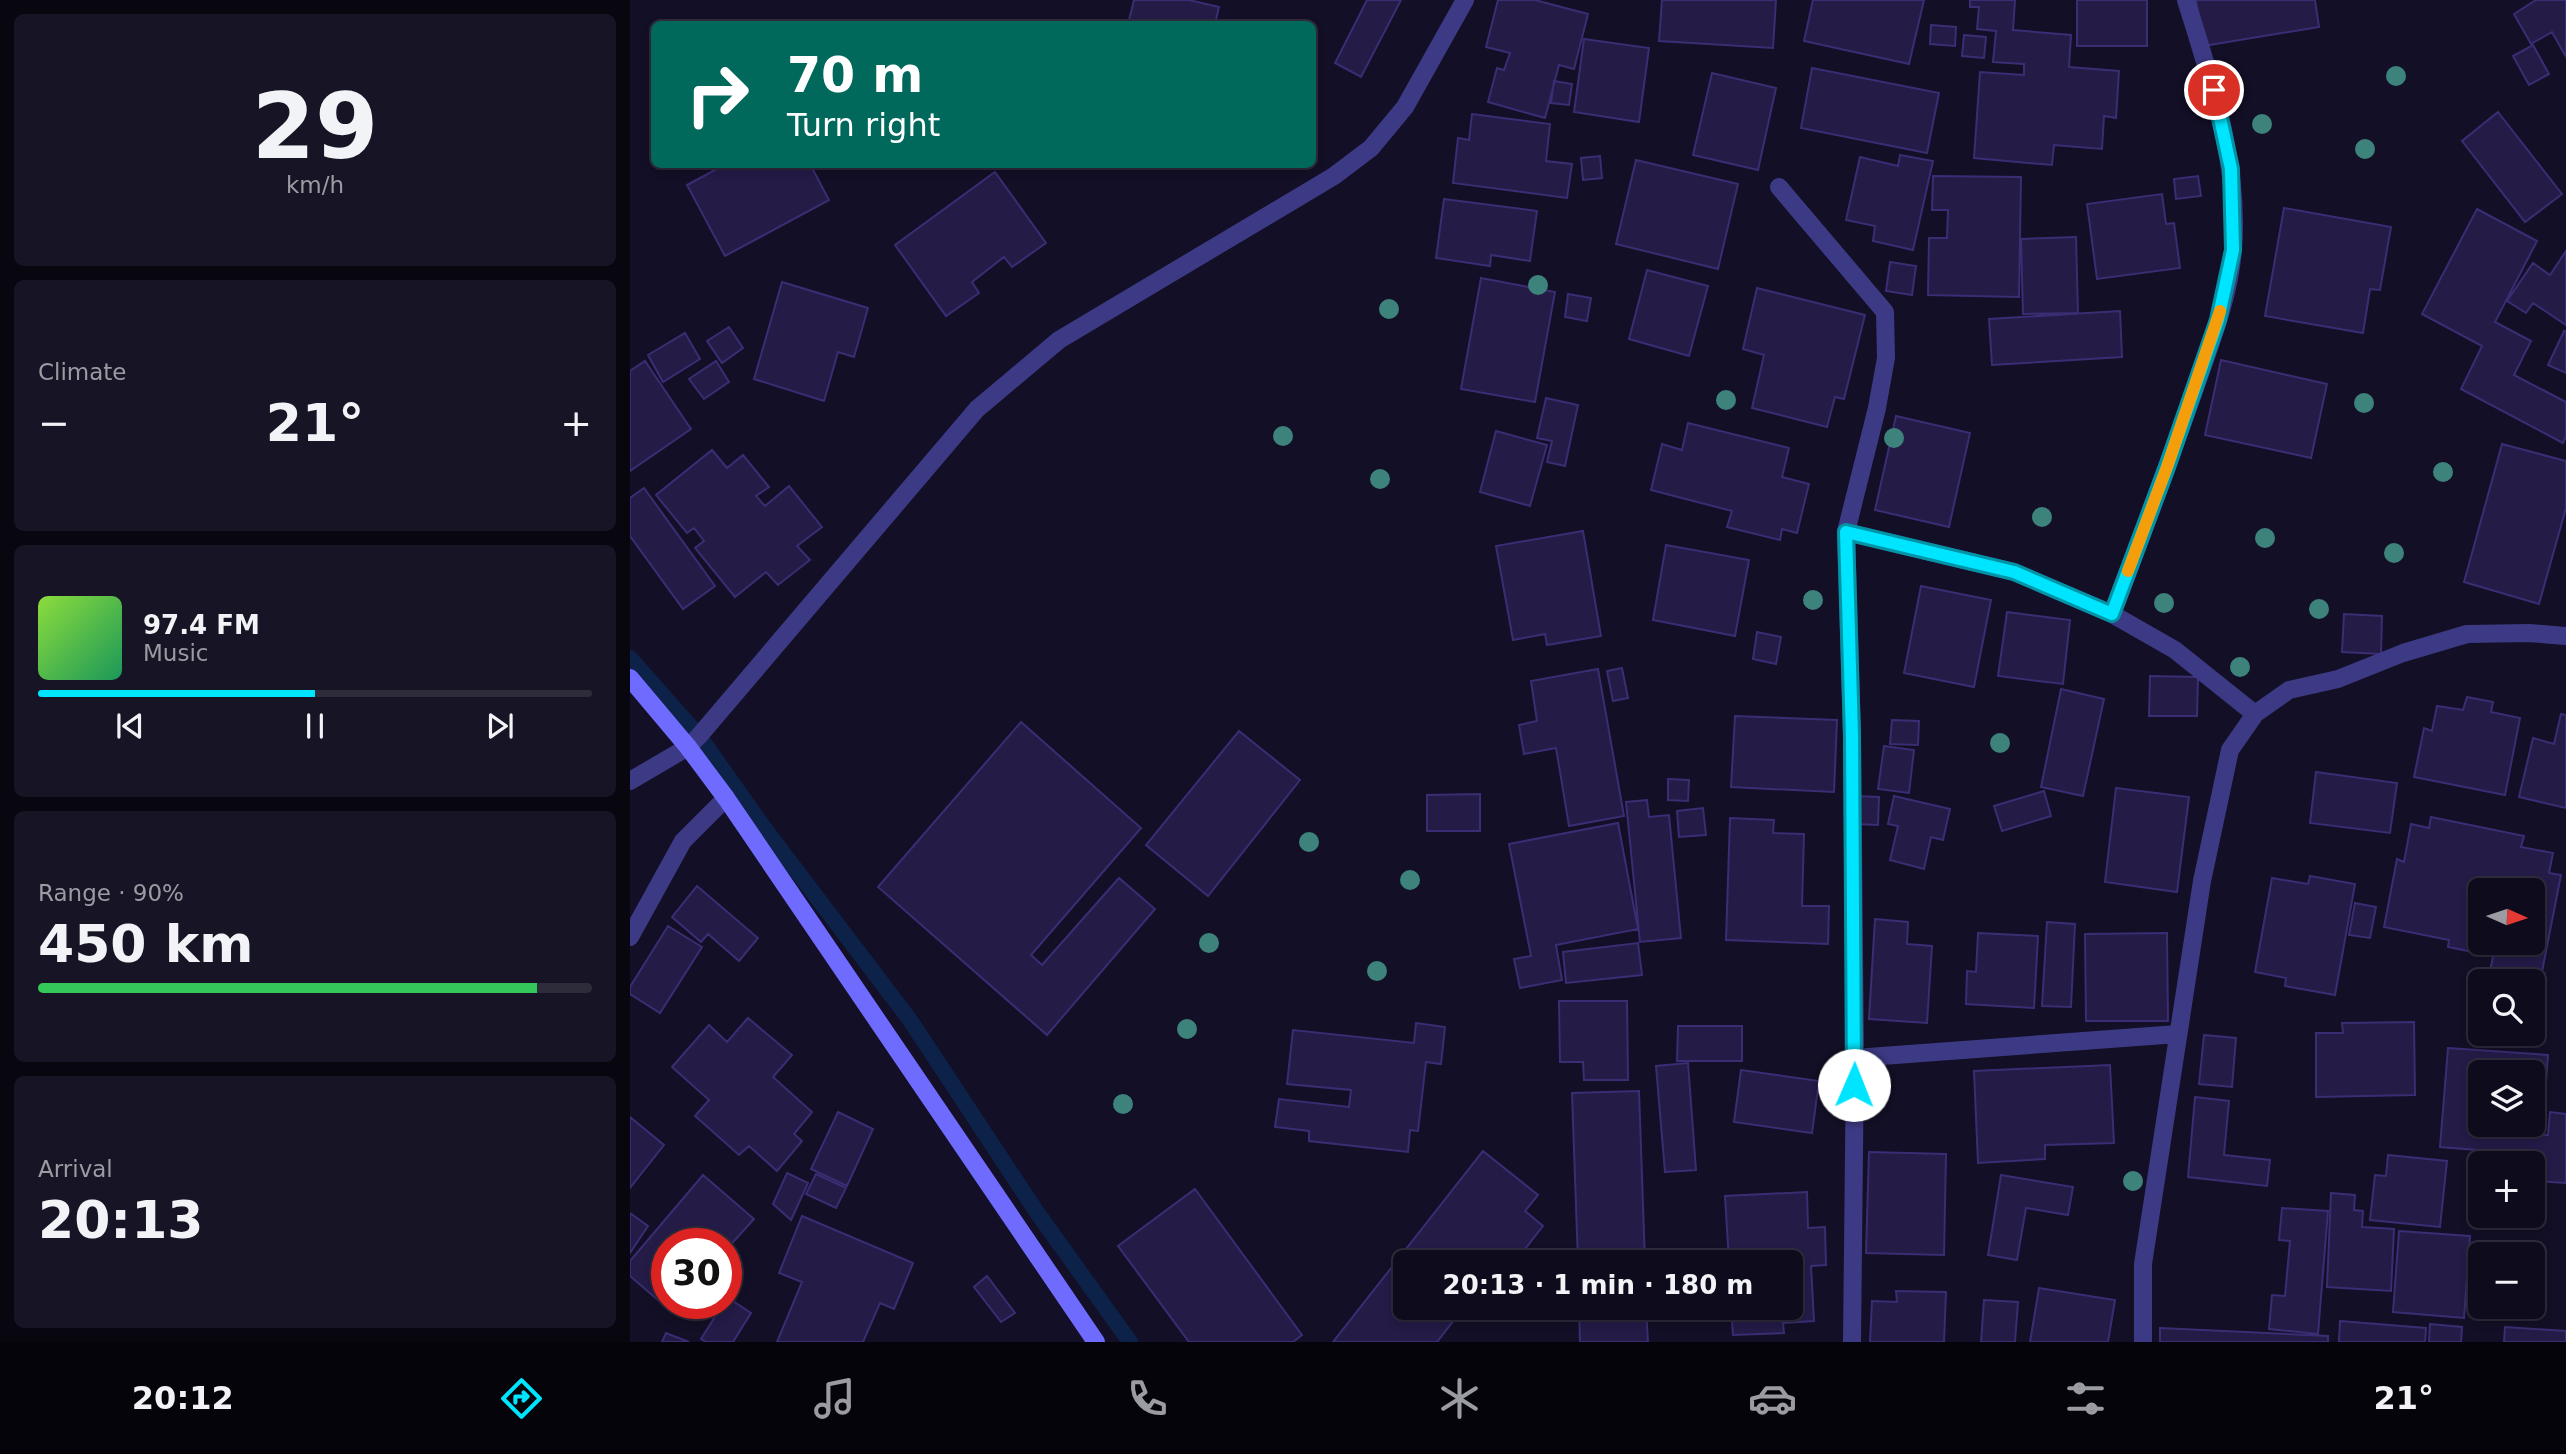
<!DOCTYPE html>
<html lang="en">
<head>
<meta charset="utf-8">
<style>
  body { margin:0; font-family:"DejaVu Sans",sans-serif; background:#171425; color:#f1f3f6; height:100vh; display:flex; flex-direction:column; font-size:26px; white-space:nowrap }
  * { box-sizing:border-box; margin:0 }
  p { font-size:23px; color:#9b9ba3 }
  .icon { flex:none; width:38px; height:38px; fill:none; stroke:currentColor; stroke-width:2; stroke-linecap:round; stroke-linejoin:round }
  .map { position:relative; flex:1; overflow:hidden }
  .sheet { display:flex; flex-direction:column; gap:14px; padding:14px; background:#08060f; width:630px }
  .sheet>* { flex:none }
  .hud { position:absolute; left:21px; top:21px; width:665px; height:147px; border-radius:10px; box-shadow:0 4px 10px #0003,0 0 0 2px #2e2b3b; background:#00695c; color:#fff; overflow:hidden }
  .needle { width:46px; rotate:93deg }
  .tools { position:absolute; left:1838px; top:878px; display:grid; gap:14px }
  .tools a { display:grid; place-items:center; width:77px; height:77px; border-radius:10px; background:#0e0b1c; box-shadow:0 4px 10px #0003,0 0 0 2px #2e2b3b; font-size:35px }
  .speed { position:absolute; left:21px; top:1228px; display:flex; gap:14px; font-size:35px; font-weight:700; text-align:center }
  .speed>* { display:grid; place-content:center; width:91px; height:91px; border-radius:50%; background:#0e0b1c; box-shadow:0 4px 10px #0003,0 0 0 2px #2e2b3b; line-height:1 }
  .speed .limit { border:10px solid #d22; background:#fff; color:#111 }
  .pin { position:absolute; display:grid; place-items:center; width:60px; height:60px; color:#fff; margin:-30px; border:4px solid #fff; border-radius:50%; box-shadow:0 2px 7px #0007 }
  .me { position:absolute; width:77px; margin:-38px; rotate:1deg; stroke-linejoin:round; filter:drop-shadow(0 0 5px #0008) }
  .turn { display:flex; align-items:center; gap:24px; height:147px; padding:0 21px; font-size:32px }
  .turn .icon { width:91px; height:91px; stroke-width:2.5 }
  .turn b { display:block; font-size:49px; line-height:60px }
  .big { font-size:52px; font-weight:600; line-height:1.1 }
  .sheet .widget { flex:1; display:flex; flex-direction:column; justify-content:center; gap:10px; min-width:0; padding:0 24px; border-radius:10px; background:#171425 }
  .sheet .dial { align-items:center; gap:0 }
  .dial b { font-size:91px; line-height:1 }
  .song { display:flex; align-items:center; gap:21px }
  .cover { width:84px; height:84px; border-radius:10px; background:linear-gradient(135deg,hsl(90 70% 55%),hsl(150 70% 35%)) }
  .played { height:7px; border-radius:4px; background:linear-gradient(90deg,#00e5ff 50%,#2e2b3b 50%) }
  .keys { display:flex; justify-content:space-around; direction:ltr }
  .heat { display:flex; justify-content:space-between; align-items:center; font-size:38px; direction:ltr }
  .charge { height:10px; border-radius:5px; background:linear-gradient(90deg,#34c759 90%,#2e2b3b 0) }
  .trip { position:absolute; left:763px; top:1250px; width:410px; height:70px; border-radius:10px; background:#0e0b1c; box-shadow:0 4px 10px #0003,0 0 0 2px #2e2b3b; font-weight:600; line-height:70px; text-align:center }
  .tabs { display:flex; height:112px; justify-content:space-around; align-items:center; background:#06040b; color:#9b9ba3 }
  .tabs .icon { width:49px; height:49px }
  .tabs .current { color:#00e5ff }
  .tabs b { font-size:32px; color:#f1f3f6 }
  main { display:flex; flex:1; min-height:0 }
  .map>svg:first-child { display:block }
</style>
</head>
<body>
<main>
<section class="sheet">
<div class="widget dial"><b>29</b><p>km/h</p></div>
<div class="widget"><p>Climate</p>
<div class="heat"><a>−</a><b class="big">21°</b><a>+</a></div>
</div>
<div class="widget">
<div class="song"><i class="cover"></i><div><b>97.4 FM</b><p>Music</p></div></div>
<div class="played"></div>
<div class="keys"><svg class="icon" aria-label="previous" viewBox="0 0 24 24"><path d="M18 5L8 12l10 7zM5 5v14"/></svg><svg class="icon" aria-label="pause" viewBox="0 0 24 24"><path d="M8 5v14M16 5v14"/></svg><svg class="icon" aria-label="next" viewBox="0 0 24 24"><path d="M6 5l10 7-10 7zM19 5v14"/></svg></div>
</div>
<div class="widget"><p>Range · 90%</p><b class="big">450 km</b><div class="charge"></div></div>
<div class="widget"><p>Arrival</p><b class="big">20:13</b></div>
</section>
<div class="map">
<svg width="1936" height="1342" viewBox="0 0 1936 1342">
  <rect width="100%" height="100%" fill="#130f26"/>
  <g fill="none" stroke-linecap="round" stroke-linejoin="round">
    <!-- stream -->
    <path stroke="#0c2248" stroke-width="16" d="M 0,658 L 69,736 L 135,829 L 280,1020 L 406,1211 L 500,1342"/>
  </g>
  <!-- building -->
  <path fill="#241b47" stroke="#3b2d73" stroke-width="2" fill-rule="evenodd" d="M 504,0 L 559,0 L 589,7 L 585,24 L 498,24 Z
    M 737,0 L 771,0 L 731,77 L 705,63 Z
    M 868,0 L 905,0 L 958,14 L 944,69 L 929,65 L 915,118 L 858,102 L 867,68 L 874,70 L 880,53 L 856,47 Z
    M 1032,0 L 1146,0 L 1143,48 L 1029,41 Z
    M 1183,0 L 1294,0 L 1279,64 L 1174,41 Z
    M 1340,0 L 1385,0 L 1383,30 L 1441,35 L 1439,67 L 1489,71 L 1486,118 L 1474,116 L 1472,149 L 1424,145 L 1422,165 L 1344,158 L 1350,72 L 1394,75 L 1394,64 L 1363,62 L 1366,31 L 1347,29 L 1349,7 L 1340,7 Z
    M 1447,0 L 1517,0 L 1517,46 L 1447,46 Z
    M 1566,0 L 1685,0 L 1689,27 L 1573,46 Z
    M 1906,0 L 1936,0 L 1936,57 L 1922,32 L 1901,44 L 1884,14 Z
    M 1301,25 L 1326,27 L 1325,46 L 1300,44 Z
    M 1334,35 L 1356,37 L 1354,58 L 1332,56 Z
    M 954,39 L 1019,48 L 1009,122 L 944,112 Z
    M 1903,45 L 1919,74 L 1899,85 L 1883,56 Z
    M 1182,68 L 1309,93 L 1297,153 L 1171,128 Z
    M 1082,73 L 1146,88 L 1128,170 L 1063,155 Z
    M 924,81 L 942,84 L 939,105 L 921,103 Z
    M 1868,112 L 1932,194 L 1895,222 L 1832,141 Z
    M 842,114 L 920,124 L 916,161 L 942,164 L 937,198 L 823,183 L 828,138 L 839,140 Z
    M 1270,155 L 1303,161 L 1283,250 L 1243,241 L 1245,226 L 1216,220 L 1230,157 L 1268,166 Z
    M 970,156 L 972,178 L 953,180 L 951,158 Z
    M 1006,160 L 1108,184 L 1088,269 L 986,244 Z
    M 96,164 L 180,164 L 199,200 L 95,256 L 57,185 Z
    M 365,172 L 416,243 L 382,267 L 374,257 L 342,282 L 349,293 L 316,316 L 265,245 Z
    M 1303,176 L 1391,177 L 1389,297 L 1298,295 L 1299,238 L 1317,238 L 1318,210 L 1302,210 Z
    M 1568,176 L 1571,196 L 1546,199 L 1544,179 Z
    M 1532,194 L 1536,224 L 1544,223 L 1550,268 L 1467,279 L 1457,204 Z
    M 814,199 L 907,211 L 900,261 L 861,255 L 860,266 L 806,258 Z
    M 1654,208 L 1761,227 L 1750,290 L 1740,289 L 1733,333 L 1635,316 Z
    M 1847,209 L 1907,241 L 1865,322 L 1901,341 L 1884,375 L 1936,402 L 1936,436 L 1933,443 L 1831,389 L 1852,346 L 1792,314 Z
    M 1446,237 L 1448,313 L 1393,314 L 1391,239 Z
    M 1936,251 L 1936,325 L 1903,303 L 1896,313 L 1877,301 L 1903,263 L 1920,275 Z
    M 1260,262 L 1286,266 L 1282,295 L 1256,291 Z
    M 1017,270 L 1078,286 L 1059,356 L 999,339 Z
    M 851,278 L 925,292 L 905,402 L 831,389 Z
    M 152,282 L 238,308 L 224,357 L 208,352 L 194,401 L 124,379 Z
    M 1127,288 L 1235,315 L 1214,399 L 1205,397 L 1197,427 L 1122,408 L 1134,355 L 1113,349 Z
    M 938,294 L 961,298 L 957,321 L 935,317 Z
    M 1490,311 L 1492,357 L 1362,365 L 1359,319 Z
    M 99,327 L 113,348 L 92,363 L 77,341 Z
    M 1934,331 L 1936,331 L 1936,373 L 1918,365 Z
    M 55,333 L 70,359 L 33,382 L 18,355 Z
    M 1591,360 L 1697,384 L 1681,458 L 1575,435 Z
    M 15,361 L 61,429 L 0,471 L 0,371 Z
    M 86,361 L 99,382 L 74,399 L 59,379 Z
    M 916,398 L 948,405 L 935,466 L 917,462 L 922,441 L 907,438 Z
    M 1266,416 L 1340,433 L 1319,527 L 1245,510 Z
    M 1058,423 L 1159,448 L 1152,477 L 1179,484 L 1167,533 L 1152,529 L 1150,540 L 1097,527 L 1102,511 L 1021,490 L 1032,444 L 1052,450 Z
    M 866,431 L 917,445 L 900,506 L 850,492 Z
    M 1872,444 L 1936,461 L 1936,508 L 1909,604 L 1834,582 Z
    M 82,450 L 97,468 L 113,455 L 139,487 L 126,496 L 135,506 L 159,486 L 192,527 L 167,546 L 180,560 L 148,585 L 136,572 L 105,597 L 65,548 L 74,541 L 64,528 L 57,533 L 26,495 Z
    M 14,488 L 85,586 L 53,609 L 0,536 L 0,498 Z
    M 953,531 L 971,636 L 917,645 L 915,634 L 883,640 L 866,546 Z
    M 1036,545 L 1119,560 L 1105,636 L 1023,620 Z
    M 1291,586 L 1361,600 L 1344,687 L 1274,673 Z
    M 1377,612 L 1440,620 L 1433,684 L 1368,676 Z
    M 1714,614 L 1752,616 L 1751,654 L 1712,652 Z
    M 1127,632 L 1151,637 L 1146,664 L 1123,659 Z
    M 992,668 L 998,698 L 983,701 L 977,671 Z
    M 968,669 L 994,816 L 939,826 L 926,748 L 894,754 L 889,725 L 907,721 L 901,681 Z
    M 1520,676 L 1568,677 L 1567,716 L 1519,716 Z
    M 1431,689 L 1474,699 L 1453,796 L 1411,787 Z
    M 1837,697 L 1863,702 L 1861,712 L 1890,718 L 1875,795 L 1784,777 L 1794,728 L 1802,731 L 1807,706 L 1833,710 Z
    M 1931,714 L 1936,715 L 1936,808 L 1889,797 L 1903,738 L 1924,744 Z
    M 1105,716 L 1207,720 L 1204,792 L 1101,787 Z
    M 1262,720 L 1289,721 L 1288,745 L 1260,744 Z
    M 391,722 L 511,828 L 401,955 L 412,965 L 489,878 L 525,909 L 417,1035 L 248,887 Z
    M 609,731 L 670,780 L 578,896 L 516,845 Z
    M 1254,746 L 1284,750 L 1279,793 L 1248,789 Z
    M 1686,772 L 1767,783 L 1760,833 L 1680,823 Z
    M 1038,779 L 1059,780 L 1058,801 L 1038,800 Z
    M 1486,788 L 1559,797 L 1547,892 L 1475,882 Z
    M 1414,791 L 1421,816 L 1372,831 L 1364,806 Z
    M 850,794 L 850,831 L 797,831 L 797,795 Z
    M 1226,796 L 1249,797 L 1248,825 L 1226,824 Z
    M 1264,796 L 1320,809 L 1313,840 L 1301,837 L 1294,869 L 1260,860 L 1268,826 L 1258,824 Z
    M 1017,800 L 1019,817 L 1039,815 L 1051,938 L 1010,942 L 996,802 Z
    M 1073,808 L 1076,835 L 1049,837 L 1047,811 Z
    M 1801,817 L 1894,836 L 1891,847 L 1923,853 L 1919,873 L 1931,875 L 1910,982 L 1860,971 L 1866,943 L 1902,943 L 1902,891 L 1850,891 L 1850,943 L 1855,943 L 1853,954 L 1818,947 L 1819,940 L 1754,927 L 1767,859 L 1774,862 L 1781,824 L 1799,828 Z
    M 1100,818 L 1144,820 L 1143,833 L 1174,834 L 1172,906 L 1199,906 L 1198,944 L 1096,940 Z
    M 988,823 L 1008,929 L 926,945 L 932,980 L 890,988 L 884,959 L 901,956 L 879,844 Z
    M 1680,876 L 1725,884 L 1705,995 L 1655,986 L 1656,978 L 1625,972 L 1642,878 L 1678,884 Z
    M 67,886 L 128,938 L 109,961 L 78,934 L 71,942 L 42,917 Z
    M 1725,903 L 1746,907 L 1740,938 L 1719,935 Z
    M 1245,919 L 1278,922 L 1277,944 L 1302,946 L 1297,1023 L 1239,1019 Z
    M 1417,922 L 1445,924 L 1441,1007 L 1412,1006 Z
    M 38,926 L 72,947 L 30,1013 L 0,994 L 0,987 Z
    M 1348,933 L 1408,936 L 1404,1008 L 1336,1004 L 1337,971 L 1346,972 Z
    M 1537,933 L 1538,1021 L 1456,1021 L 1455,934 Z
    M 1008,943 L 1012,975 L 936,983 L 933,952 Z
    M 929,1001 L 997,1001 L 998,1080 L 954,1080 L 953,1062 L 930,1062 Z
    M 118,1018 L 162,1055 L 143,1077 L 182,1112 L 164,1134 L 172,1141 L 147,1171 L 119,1146 L 109,1155 L 65,1116 L 79,1100 L 42,1067 L 79,1025 L 97,1042 Z
    M 1784,1022 L 1785,1095 L 1686,1097 L 1686,1033 L 1713,1033 L 1712,1023 Z
    M 786,1023 L 815,1027 L 811,1064 L 796,1062 L 788,1131 L 780,1130 L 778,1152 L 679,1141 L 679,1131 L 645,1127 L 649,1099 L 719,1107 L 721,1090 L 657,1084 L 663,1030 L 784,1043 Z
    M 1048,1026 L 1112,1026 L 1112,1061 L 1047,1061 Z
    M 1574,1035 L 1606,1038 L 1602,1087 L 1569,1084 Z
    M 1818,1048 L 1918,1055 L 1912,1135 L 1918,1135 L 1920,1112 L 1936,1114 L 1936,1183 L 1908,1181 L 1909,1155 L 1810,1147 ZM 1850,1073 L 1902,1073 L 1902,1125 L 1850,1125 Z
    M 1058,1063 L 1066,1170 L 1035,1172 L 1026,1066 Z
    M 1480,1065 L 1484,1143 L 1415,1145 L 1415,1159 L 1348,1163 L 1344,1071 Z
    M 1111,1070 L 1189,1081 L 1182,1133 L 1104,1122 Z
    M 1009,1091 L 1015,1262 L 948,1262 L 942,1093 Z
    M 1565,1097 L 1599,1101 L 1594,1155 L 1640,1160 L 1637,1186 L 1558,1177 Z
    M 208,1112 L 243,1129 L 217,1186 L 181,1169 Z
    M 0,1117 L 34,1145 L 0,1188 Z
    M 853,1151 L 908,1195 L 895,1211 L 913,1226 L 885,1262 L 775,1262 L 775,1307 L 834,1307 L 807,1342 L 703,1342 Z
    M 1239,1152 L 1316,1154 L 1314,1255 L 1236,1253 Z
    M 1758,1155 L 1817,1161 L 1810,1227 L 1740,1220 L 1745,1175 L 1756,1176 Z
    M 157,1173 L 178,1183 L 161,1220 L 143,1204 Z
    M 186,1174 L 216,1188 L 206,1208 L 176,1194 Z
    M 73,1175 L 124,1219 L 96,1250 L 96,1244 L 37,1244 L 37,1304 L 51,1304 L 43,1313 L 0,1276 L 0,1261 Z
    M 1371,1175 L 1443,1187 L 1438,1215 L 1396,1208 L 1387,1260 L 1358,1255 Z
    M 565,1189 L 672,1335 L 663,1342 L 559,1342 L 488,1246 Z
    M 1177,1192 L 1178,1228 L 1195,1227 L 1196,1265 L 1181,1266 L 1184,1321 L 1153,1323 L 1154,1333 L 1103,1335 L 1101,1307 L 1160,1307 L 1160,1262 L 1099,1262 L 1095,1196 Z
    M 1701,1193 L 1725,1195 L 1724,1210 L 1733,1211 L 1732,1227 L 1764,1229 L 1761,1291 L 1697,1287 Z
    M 1652,1208 L 1698,1211 L 1688,1334 L 1639,1329 L 1642,1295 L 1655,1296 L 1660,1241 L 1649,1240 Z
    M 0,1213 L 18,1226 L 0,1253 Z
    M 172,1216 L 283,1263 L 264,1309 L 250,1303 L 233,1342 L 147,1342 L 172,1282 L 149,1273 Z
    M 1769,1231 L 1840,1236 L 1834,1318 L 1763,1312 Z
    M 357,1276 L 385,1313 L 371,1322 L 344,1287 Z
    M 1409,1288 L 1485,1300 L 1478,1342 L 1400,1342 Z
    M 1266,1291 L 1316,1292 L 1314,1342 L 1240,1342 L 1242,1301 L 1267,1302 Z
    M 97,1297 L 121,1313 L 103,1342 L 76,1342 L 71,1339 L 93,1304 L 96,1304 Z
    M 1354,1300 L 1388,1302 L 1385,1342 L 1351,1342 Z
    M 949,1307 L 1016,1307 L 1018,1342 L 950,1342 Z
    M 1710,1321 L 1796,1328 L 1795,1342 L 1709,1342 Z
    M 1800,1324 L 1832,1327 L 1831,1342 L 1799,1342 Z
    M 1875,1327 L 1936,1331 L 1936,1342 L 1874,1342 Z
    M 1530,1328 L 1698,1336 L 1698,1342 L 1530,1342 Z
    M 36,1333 L 59,1342 L 32,1342 Z"/>
  <g fill="none" stroke-linecap="round" stroke-linejoin="round">
    <!-- street -->
    <path stroke="#3d3a85" stroke-width="18" d="M 1149,187 L 1255,312 L 1256,358 L 1247,408 L 1216,532 L 1222,736 L 1225,1058 L 1222,1342
      M 1216,532 L 1384,572 L 1482,614 L 1545,650 L 1625,714
      M 1482,614 C 1510,541 1537,467 1563,394 C 1579,347 1599,299 1603,250 C 1610,164 1581,81 1556,0
      M 0,781 L 58,747 L 69,736 L 347,409 L 429,340 L 704,176 L 741,148 L 775,107 L 835,0
      M 0,937 L 53,841 L 96,798
      M 1225,1058 L 1548,1034
      M 1513,1342 L 1513,1264 L 1572,881 L 1600,750 L 1625,714 L 1659,690 L 1708,679 L 1773,653 L 1837,634 L 1899,633 L 1936,636"/>
    <!-- secondary -->
    <path stroke="#6f6bff" stroke-width="18" d="M 0,678 L 58,747 L 96,798 L 466,1342"/>
  </g>
  <!-- trees -->
  <g fill="#3d827b">
    <circle cx="1766" cy="76" r="10"/>
    <circle cx="1632" cy="124" r="10"/>
    <circle cx="1735" cy="149" r="10"/>
    <circle cx="908" cy="285" r="10"/>
    <circle cx="759" cy="309" r="10"/>
    <circle cx="1096" cy="400" r="10"/>
    <circle cx="1734" cy="403" r="10"/>
    <circle cx="653" cy="436" r="10"/>
    <circle cx="1264" cy="438" r="10"/>
    <circle cx="1813" cy="472" r="10"/>
    <circle cx="750" cy="479" r="10"/>
    <circle cx="1412" cy="517" r="10"/>
    <circle cx="1635" cy="538" r="10"/>
    <circle cx="1764" cy="553" r="10"/>
    <circle cx="1183" cy="600" r="10"/>
    <circle cx="1534" cy="603" r="10"/>
    <circle cx="1689" cy="609" r="10"/>
    <circle cx="1610" cy="667" r="10"/>
    <circle cx="1370" cy="743" r="10"/>
    <circle cx="679" cy="842" r="10"/>
    <circle cx="780" cy="880" r="10"/>
    <circle cx="579" cy="943" r="10"/>
    <circle cx="747" cy="971" r="10"/>
    <circle cx="557" cy="1029" r="10"/>
    <circle cx="493" cy="1104" r="10"/>
    <circle cx="1503" cy="1181" r="10"/>
  </g>
  <g fill="none" stroke-linecap="round" stroke-linejoin="round">
    <!-- route casing -->
    <g stroke="#0095a6" stroke-width="18">
      <path id="route" d="M 1224,1085 L 1222,736 L 1216,532 L 1384,572 L 1482,614 L 1537,467 L 1588,320 L 1603,250 L 1601,169 L 1584,90"/>
    </g>
    <!-- route -->
    <use href="#route" stroke="#00e5ff" stroke-width="12"/>
    <!-- slow -->
    <path stroke="#f59e0b" stroke-width="12" d="M 1498,571 L 1537,467 L 1590,311"/>
  </g>
</svg>
<div class="tools">
<a><svg class="needle" viewBox="-14 -14 28 28"><path d="M0-13l5 13h-10z" fill="#e53935"/><path d="M0 13l5-13h-10z" fill="#9b9ba3"/></svg></a>
<a><svg class="icon" aria-label="search" viewBox="0 0 24 24"><circle cx="10" cy="10" r="6"/><path d="M15 15l6 6"/></svg></a>
<a><svg class="icon" aria-label="layers" viewBox="0 0 24 24"><path d="M12 4l9 5-9 5-9-5zM3 14l9 5 9-5"/></svg></a>
<a>+</a>
<a>−</a>
</div>
<div class="speed"><div class="limit">30</div></div>
<div class="pin" style="left:1584px;top:90px;background:#d93025"><svg class="icon" aria-label="arrive" viewBox="0 0 24 24"><path d="M6 21V4h12l-3 4 3 4H6"/></svg></div>
<svg class="me" style="left:1224px;top:1085px" viewBox="-20 -20 40 40"><circle r="19" fill="#fff"/><path d="M0-13L10 11 0 6-10 11z" fill="#00e5ff"/></svg>
<div class="trip">20:13 · 1 min · 180 m</div>
<div class="hud">
<div class="turn"><svg class="icon" aria-label="right" viewBox="0 0 24 24"><path d="M7 20v-9h11M14 6l5 5-5 5"/></svg><div><b>70 m</b>Turn right</div></div>
</div>
</div>
</main>
<nav class="tabs">
<b>20:12</b>
<svg class="icon current" aria-label="directions" viewBox="0 0 24 24"><path d="M12 3l9 9-9 9-9-9zM9 14v-3h6M13 9l2 2-2 2"/></svg>
<svg class="icon" aria-label="music" viewBox="0 0 24 24"><path d="M9 18V5l10-2v13"/><circle cx="6" cy="18" r="3"/><circle cx="16" cy="16" r="3"/></svg>
<svg class="icon" aria-label="phone" viewBox="0 0 24 24"><path d="M5 4h4l2 5-3 2q2 4 5 5l2-3 5 2v4C11 20 4 13 5 4z"/></svg>
<svg class="icon" aria-label="climate" viewBox="0 0 24 24"><path d="M12 3v18M4 7l16 10M4 17L20 7"/></svg>
<svg class="icon" aria-label="car" viewBox="0 0 24 24"><path d="M5 17H2v-5l4-1 3-4h7l3 4 3 1v5h-3M9 17h6M6 11h13"/><circle cx="7" cy="17" r="2"/><circle cx="17" cy="17" r="2"/></svg>
<svg class="icon" aria-label="filters" viewBox="0 0 24 24"><path d="M4 7h16M4 17h16"/><circle cx="9" cy="7" r="2"/><circle cx="15" cy="17" r="2"/></svg>
<b>21°</b>
</nav>
</body>
</html>
